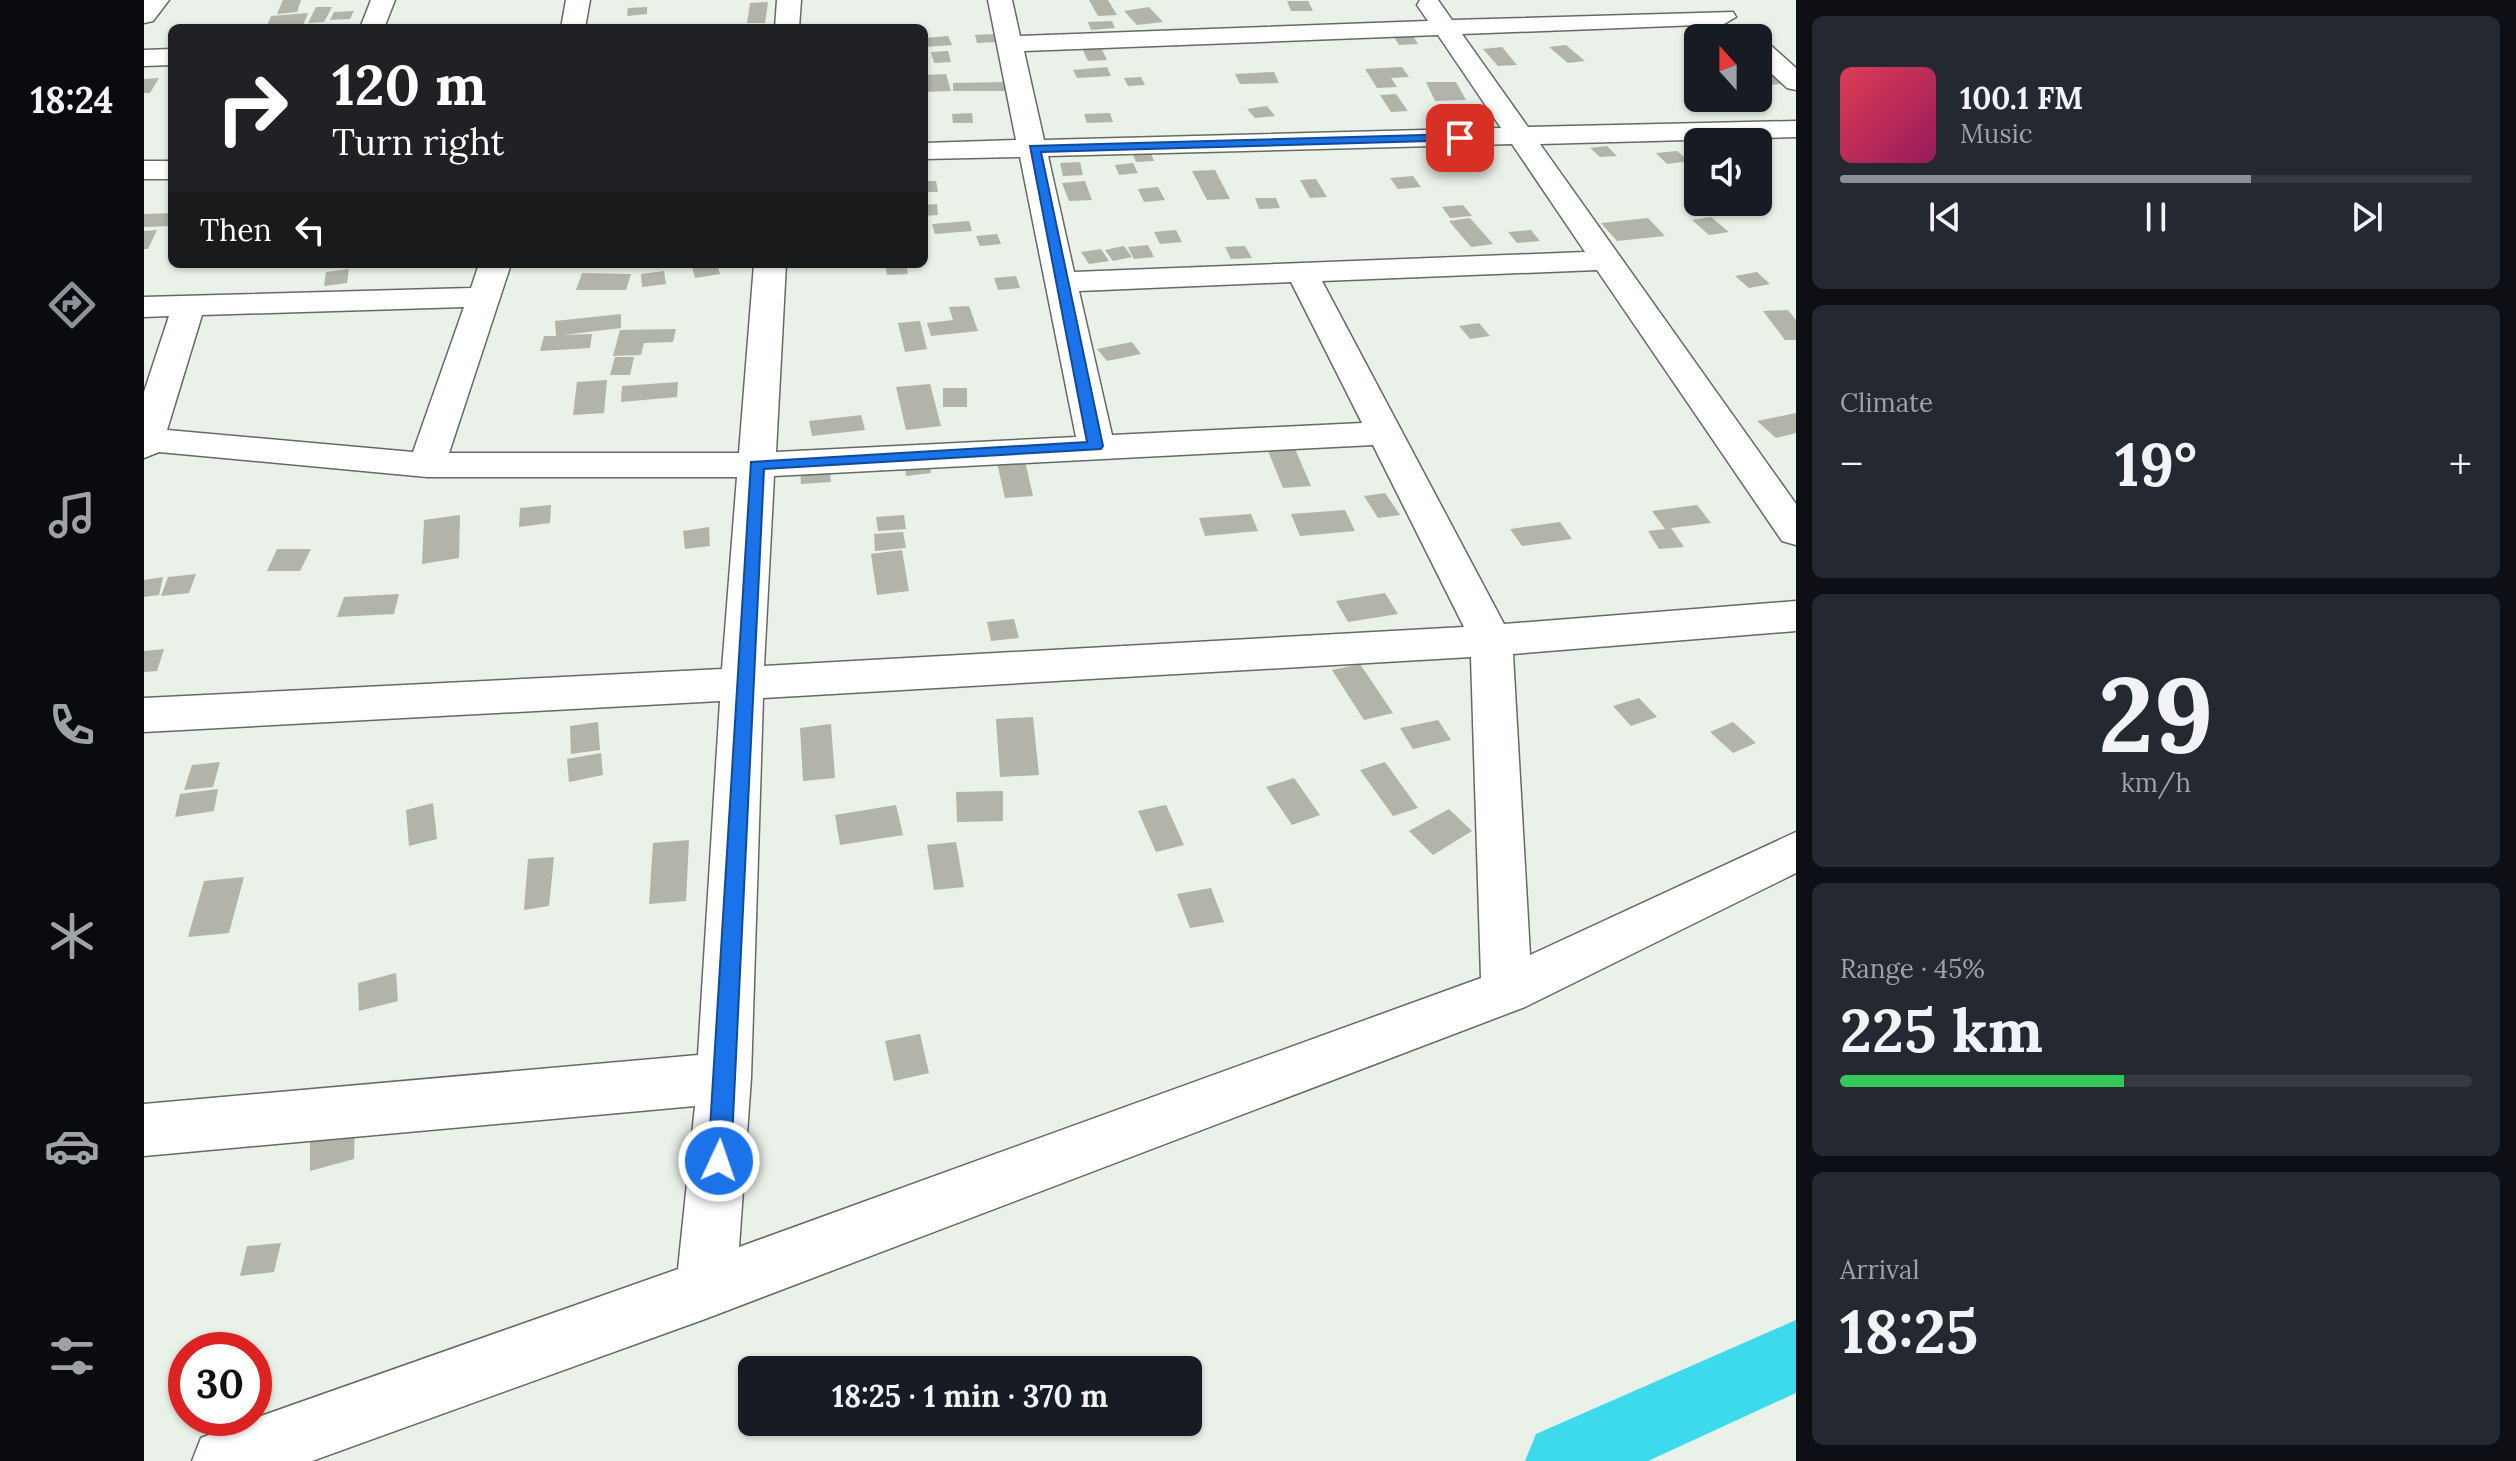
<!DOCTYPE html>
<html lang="en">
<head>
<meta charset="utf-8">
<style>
  body { margin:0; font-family:Lora,serif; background:#242831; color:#f1f3f6; height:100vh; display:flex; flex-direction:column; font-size:30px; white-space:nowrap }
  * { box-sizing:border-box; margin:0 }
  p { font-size:26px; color:#9ea1a6 }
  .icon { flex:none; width:44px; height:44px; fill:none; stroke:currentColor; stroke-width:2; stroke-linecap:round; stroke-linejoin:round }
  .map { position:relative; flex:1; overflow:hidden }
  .details { display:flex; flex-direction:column; gap:16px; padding:16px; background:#0d0f14; width:720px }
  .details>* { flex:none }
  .guide { position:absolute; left:24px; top:24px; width:760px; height:244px; border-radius:12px; box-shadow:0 2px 6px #0004; background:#202124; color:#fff; overflow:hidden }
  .needle { width:52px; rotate:339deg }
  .tools { position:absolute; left:1540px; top:24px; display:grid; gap:16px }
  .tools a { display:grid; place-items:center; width:88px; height:88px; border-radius:12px; background:#171b24; box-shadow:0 2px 6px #0004; font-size:40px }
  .speed { position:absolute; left:24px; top:1332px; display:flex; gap:16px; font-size:40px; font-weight:700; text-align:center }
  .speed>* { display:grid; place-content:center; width:104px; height:104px; border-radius:50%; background:#171b24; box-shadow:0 2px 6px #0004; line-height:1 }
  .speed .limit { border:12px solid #d22; background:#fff; color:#111 }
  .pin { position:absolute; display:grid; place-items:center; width:68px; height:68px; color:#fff; margin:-34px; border-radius:16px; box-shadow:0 4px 12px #0006 }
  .me { position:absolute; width:88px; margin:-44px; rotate:3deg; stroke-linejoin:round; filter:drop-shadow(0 0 6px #0008) }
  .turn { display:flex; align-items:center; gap:28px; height:168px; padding:0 32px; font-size:36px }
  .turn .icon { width:104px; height:104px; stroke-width:2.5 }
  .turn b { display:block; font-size:56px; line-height:68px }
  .then { display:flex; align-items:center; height:76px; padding:0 32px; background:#0003; gap:16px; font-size:30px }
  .big { font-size:60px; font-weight:700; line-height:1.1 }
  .details .widget { flex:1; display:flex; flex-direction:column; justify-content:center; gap:12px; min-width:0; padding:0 28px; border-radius:12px; background:#242831 }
  .details .dial { align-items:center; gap:0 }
  .dial b { font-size:104px; line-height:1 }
  .song { display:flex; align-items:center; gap:24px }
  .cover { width:96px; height:96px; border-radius:12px; background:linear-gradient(135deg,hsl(350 70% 55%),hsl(330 70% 35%)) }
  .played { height:8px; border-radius:4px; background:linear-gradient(90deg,#8c9099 65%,#363941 65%) }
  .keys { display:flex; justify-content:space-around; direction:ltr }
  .heat { display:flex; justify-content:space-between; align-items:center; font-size:44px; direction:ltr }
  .charge { height:12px; border-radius:6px; background:linear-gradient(90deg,#34c759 45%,#363941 0) }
  .trip { position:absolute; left:594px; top:1356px; width:464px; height:80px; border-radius:12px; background:#171b24; box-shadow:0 2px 6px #0004; font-weight:700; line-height:80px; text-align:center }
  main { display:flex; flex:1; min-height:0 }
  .tabs { display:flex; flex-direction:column; width:144px; justify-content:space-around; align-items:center; background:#090b0e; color:#9ea1a6 }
  .tabs .icon { width:56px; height:56px }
  .tabs .active { color:#8c9099 }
  .tabs b { font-size:36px; color:#f1f3f6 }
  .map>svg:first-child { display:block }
</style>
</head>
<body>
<main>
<nav class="tabs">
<b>18:24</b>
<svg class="icon active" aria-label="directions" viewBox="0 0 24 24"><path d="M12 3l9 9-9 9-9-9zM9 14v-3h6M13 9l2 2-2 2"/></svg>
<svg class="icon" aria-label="music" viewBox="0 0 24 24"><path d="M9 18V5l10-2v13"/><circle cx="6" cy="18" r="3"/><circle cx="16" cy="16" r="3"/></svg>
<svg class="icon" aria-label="phone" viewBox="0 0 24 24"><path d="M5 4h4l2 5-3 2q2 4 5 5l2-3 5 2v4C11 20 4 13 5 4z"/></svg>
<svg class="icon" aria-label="climate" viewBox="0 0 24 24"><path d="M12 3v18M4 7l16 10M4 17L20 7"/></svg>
<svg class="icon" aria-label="car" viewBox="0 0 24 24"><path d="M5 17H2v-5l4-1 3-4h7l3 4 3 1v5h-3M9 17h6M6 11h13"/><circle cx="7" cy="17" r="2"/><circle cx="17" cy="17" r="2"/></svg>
<svg class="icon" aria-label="filters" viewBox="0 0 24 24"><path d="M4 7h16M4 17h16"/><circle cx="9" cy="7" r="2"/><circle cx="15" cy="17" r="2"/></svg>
</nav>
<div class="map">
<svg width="1652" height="1461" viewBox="0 0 1652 1461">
  <rect width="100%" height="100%" fill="#e9f1e8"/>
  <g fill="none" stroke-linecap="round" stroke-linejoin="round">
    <!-- canal -->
    <path fill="#3dd9ed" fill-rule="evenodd" d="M 1652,1320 L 1652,1393 L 1504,1461 L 1381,1461 L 1392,1434 Z"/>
  </g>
  <!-- building -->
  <path fill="#b2b3a9" d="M 139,0 L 157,0 L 153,12 L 133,14 Z
    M 945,0 L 964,0 L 973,15 L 954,16 Z
    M 1143,1 L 1164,1 L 1169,11 L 1147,11 Z
    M 624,2 L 621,23 L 603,23 L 606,3 Z
    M 172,7 L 188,7 L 180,22 L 164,23 Z
    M 503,7 L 503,14 L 483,16 L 484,8 Z
    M 1005,7 L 1019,22 L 993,25 L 980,11 Z
    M 210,11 L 206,19 L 186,20 L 190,12 Z
    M 164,13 L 158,28 L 122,28 L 127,16 Z
    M 968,21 L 971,28 L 947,30 L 944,22 Z
    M 1266,31 L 1274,44 L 1255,45 L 1247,32 Z
    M 850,34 L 852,42 L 833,43 L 831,35 Z
    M 804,36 L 808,45 L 780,47 L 780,38 Z
    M 954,41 L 963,60 L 944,61 L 935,42 Z
    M 1422,45 L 1441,61 L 1424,63 L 1405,47 Z
    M 1358,47 L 1373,65 L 1354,66 L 1339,49 Z
    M 804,51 L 807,62 L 790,63 L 787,52 Z
    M 963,67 L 967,76 L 933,78 L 929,70 Z
    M 1258,67 L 1265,77 L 1247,78 L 1253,87 L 1233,88 L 1221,69 Z
    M 1626,67 L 1646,83 L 1627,85 L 1614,75 L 1614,68 Z
    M 1130,72 L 1135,83 L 1096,84 L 1091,74 Z
    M 802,74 L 807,91 L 780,92 L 780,75 Z
    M 997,77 L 1001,85 L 984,86 L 980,78 Z
    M 15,78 L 6,93 L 0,93 L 0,79 Z
    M 863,82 L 863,91 L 809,91 L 809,83 Z
    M 1282,82 L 1312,82 L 1322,100 L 1291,101 Z
    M 1252,94 L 1264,111 L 1247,112 L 1236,95 Z
    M 1123,106 L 1131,116 L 1111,118 L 1103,109 Z
    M 828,113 L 829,123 L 809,123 L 808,114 Z
    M 966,113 L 969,122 L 943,123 L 940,114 Z
    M 1463,146 L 1473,156 L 1456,157 L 1446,148 Z
    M 1006,151 L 1010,161 L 992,162 L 988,152 Z
    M 1533,151 L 1545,161 L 1523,164 L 1512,153 Z
    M 1317,155 L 1326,164 L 1294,168 L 1285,159 Z
    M 936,162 L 939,175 L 919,176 L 916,163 Z
    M 989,163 L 994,173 L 975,175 L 971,165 Z
    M 1071,170 L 1086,199 L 1063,200 L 1048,171 Z
    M 1269,176 L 1277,187 L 1254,189 L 1246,178 Z
    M 1172,179 L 1183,197 L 1166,198 L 1156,180 Z
    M 780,181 L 792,181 L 794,192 L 780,192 Z
    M 941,181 L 948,200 L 925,201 L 918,183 Z
    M 1014,187 L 1021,200 L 1000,202 L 994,189 Z
    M 1111,198 L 1132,198 L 1136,208 L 1115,209 Z
    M 793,204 L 794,215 L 780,216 L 780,205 Z
    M 1319,205 L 1328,216 L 1306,218 L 1298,207 Z
    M 28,213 L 28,226 L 0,227 L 0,214 Z
    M 1567,217 L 1585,232 L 1565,235 L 1548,220 Z
    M 1326,218 L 1349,244 L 1327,247 L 1305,221 Z
    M 1504,218 L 1521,236 L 1473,241 L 1457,223 Z
    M 825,221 L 828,231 L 791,234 L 788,224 Z
    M 13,230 L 4,249 L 0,249 L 0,231 Z
    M 1032,230 L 1038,242 L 1016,244 L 1010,232 Z
    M 1387,230 L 1396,241 L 1373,243 L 1364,232 Z
    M 853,234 L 857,244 L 836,246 L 832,236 Z
    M 1004,245 L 1010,257 L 990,259 L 984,247 Z
    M 980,246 L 988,257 L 969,261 L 961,250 Z
    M 1101,246 L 1108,258 L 1087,259 L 1081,247 Z
    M 957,249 L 965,261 L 945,264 L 937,252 Z
    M 573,264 L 576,274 L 551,278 L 548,267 Z
    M 741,264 L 762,264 L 764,274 L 743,275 Z
    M 205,269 L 203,283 L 180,286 L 182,272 Z
    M 520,271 L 522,284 L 498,287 L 497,274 Z
    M 1613,272 L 1626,284 L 1605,288 L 1591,276 Z
    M 438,273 L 487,274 L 482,290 L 432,290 Z
    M 872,276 L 876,288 L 854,290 L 850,278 Z
    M 825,306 L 834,331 L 787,336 L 783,323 L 809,320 L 805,307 Z
    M 1644,310 L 1652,320 L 1652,340 L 1641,340 L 1619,311 Z
    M 477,314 L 477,328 L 419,335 L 448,334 L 446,348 L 396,351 L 400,336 L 412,336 L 411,321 Z
    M 776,321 L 783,349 L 761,352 L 754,323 Z
    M 1335,323 L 1346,336 L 1326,339 L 1315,326 Z
    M 532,329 L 529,342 L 500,343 L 497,355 L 469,356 L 476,330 Z
    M 988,342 L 997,354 L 963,361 L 953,349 Z
    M 471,357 L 490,357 L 486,375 L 466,375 Z
    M 463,380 L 460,413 L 429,415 L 433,382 Z
    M 534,382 L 533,397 L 477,402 L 478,386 Z
    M 786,384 L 797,426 L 762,430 L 752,387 Z
    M 799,388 L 823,388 L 823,407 L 799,407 Z
    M 1652,413 L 1652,433 L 1632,438 L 1613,421 Z
    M 717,415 L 721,430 L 668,436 L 665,421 Z
    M 1151,449 L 1167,486 L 1139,488 L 1124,451 Z
    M 879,452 L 889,496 L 861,498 L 851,454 Z
    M 784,456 L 787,473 L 762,476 L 760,458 Z
    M 685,461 L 687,482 L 657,484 L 656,464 Z
    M 1241,493 L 1256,515 L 1234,518 L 1220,496 Z
    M 407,505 L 406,523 L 375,527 L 376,508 Z
    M 1553,505 L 1567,523 L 1527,528 L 1540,547 L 1515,549 L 1504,531 L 1521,529 L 1508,511 Z
    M 1201,510 L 1211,531 L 1156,536 L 1147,514 Z
    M 1107,514 L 1114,531 L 1061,536 L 1055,518 Z
    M 316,515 L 315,558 L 278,564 L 280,520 Z
    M 760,515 L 762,529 L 734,531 L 732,517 Z
    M 1416,522 L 1428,539 L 1378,546 L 1366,529 Z
    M 565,527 L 566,546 L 541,549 L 539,531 Z
    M 759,532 L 762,548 L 731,551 L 730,534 Z
    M 133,549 L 167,549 L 156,571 L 123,571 Z
    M 758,550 L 765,591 L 733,595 L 727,554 Z
    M 52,574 L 45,593 L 17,596 L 24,577 Z
    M 19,577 L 15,595 L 0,597 L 0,580 Z
    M 1241,593 L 1254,614 L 1204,622 L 1192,601 Z
    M 255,594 L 250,614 L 193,617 L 200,597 Z
    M 870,619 L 875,638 L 847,641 L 843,622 Z
    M 20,649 L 13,671 L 0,672 L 0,651 Z
    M 1216,664 L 1249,713 L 1220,720 L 1188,670 Z
    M 1495,698 L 1513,717 L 1487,726 L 1469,706 Z
    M 889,717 L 895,775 L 856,777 L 852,719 Z
    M 1294,720 L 1307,740 L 1269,749 L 1256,728 Z
    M 454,722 L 456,750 L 427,754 L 426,726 Z
    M 1589,722 L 1612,743 L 1589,753 L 1566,732 Z
    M 687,724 L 691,778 L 659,781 L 656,728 Z
    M 457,753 L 459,775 L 425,782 L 423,759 Z
    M 76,762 L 69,787 L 40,790 L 48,765 Z
    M 1241,762 L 1274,808 L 1249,816 L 1216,770 Z
    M 1150,778 L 1176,815 L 1148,825 L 1122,787 Z
    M 74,789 L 70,811 L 31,817 L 36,794 Z
    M 859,791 L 859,821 L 813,822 L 812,792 Z
    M 289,803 L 293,839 L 265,846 L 262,810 Z
    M 752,805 L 759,835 L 696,845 L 691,815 Z
    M 1022,805 L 1040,845 L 1012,852 L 994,811 Z
    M 1305,809 L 1328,831 L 1289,855 L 1265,831 Z
    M 545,840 L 542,901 L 505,904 L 509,843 Z
    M 812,842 L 820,887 L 790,890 L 783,845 Z
    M 410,857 L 405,906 L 380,910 L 384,859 Z
    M 100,877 L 85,933 L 44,937 L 60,881 Z
    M 1067,888 L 1080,922 L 1046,928 L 1033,894 Z
    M 252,973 L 254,1001 L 215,1011 L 214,983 Z
    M 776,1034 L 785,1073 L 750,1081 L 741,1041 Z
    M 211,1122 L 210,1159 L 166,1171 L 166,1133 Z
    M 137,1243 L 130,1272 L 96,1276 L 103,1246 Z"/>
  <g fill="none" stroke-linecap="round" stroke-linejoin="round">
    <!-- street casing -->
    <g stroke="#646b64" stroke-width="3">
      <path id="street" d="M 0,0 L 25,0 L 9,21 L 0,23 Z
        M 227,0 L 251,0 L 240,28 L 216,28 Z
        M 422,0 L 446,0 L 441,28 L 417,28 Z
        M 633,0 L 657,0 L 655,28 L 631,28 Z
        M 844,0 L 868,0 L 876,36 L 1284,21 L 1273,5 L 1276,0 L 1294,0 L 1308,20 L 1589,12 L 1592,17 L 1580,24 L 1318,34 L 1384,127 L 1652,121 L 1652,137 L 1396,144 L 1652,504 L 1652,545 L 1638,541 L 1453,270 L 1178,281 L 1360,624 L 1652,601 L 1652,631 L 1369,654 L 1386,955 L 1652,832 L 1652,873 L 1381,1007 L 561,1319 L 168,1461 L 48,1461 L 57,1438 L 80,1429 L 534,1269 L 551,1106 L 0,1156 L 0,1104 L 554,1055 L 576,701 L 0,732 L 0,698 L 578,669 L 593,477 L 283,477 L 15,452 L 0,458 L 0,392 L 25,316 L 0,317 L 0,297 L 327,288 L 335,264 L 367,264 L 305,453 L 595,453 L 610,264 L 642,264 L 632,452 L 932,437 L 876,157 L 780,159 L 780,143 L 872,140 ZM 1294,35 L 1357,128 L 900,140 L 880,51 ZM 1368,144 L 1441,252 L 930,272 L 904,156 ZM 1147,282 L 1218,423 L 968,435 L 935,291 ZM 320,307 L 269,452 L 23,430 L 58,315 ZM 1229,445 L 1320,627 L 620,666 L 630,476 ZM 1327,657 L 1337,978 L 595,1247 L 607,1078 L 619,698 Z
        M 1614,39 L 1623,42 L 1652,68 L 1652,90 L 1643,88 L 1614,61 Z
        M 28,49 L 28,65 L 0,66 L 0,50 Z
        M 0,161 L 28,161 L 28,179 L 0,179 Z"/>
    </g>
    <!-- street -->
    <use href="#street" fill="#fff" fill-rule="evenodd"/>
  </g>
  <!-- route -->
  <path fill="#1a73e8" stroke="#114b97" stroke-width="2" d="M 1316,134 L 1320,140 L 897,152 L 959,446 L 957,449 L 620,469 L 587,1161 L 584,1169 L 575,1172 L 567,1169 L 564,1161 L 607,462 L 943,442 L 886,146 Z"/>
</svg>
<div class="tools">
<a><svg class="needle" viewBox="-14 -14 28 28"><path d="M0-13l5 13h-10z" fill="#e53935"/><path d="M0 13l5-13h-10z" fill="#9ea1a6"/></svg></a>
<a><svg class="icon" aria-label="sound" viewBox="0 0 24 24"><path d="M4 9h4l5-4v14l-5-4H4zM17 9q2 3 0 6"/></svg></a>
</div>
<div class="speed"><div class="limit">30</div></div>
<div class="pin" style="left:1316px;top:138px;background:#d93025"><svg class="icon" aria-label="arrive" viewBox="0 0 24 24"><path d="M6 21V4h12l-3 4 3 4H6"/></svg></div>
<svg class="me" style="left:575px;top:1161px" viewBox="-20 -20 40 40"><circle r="17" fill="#1a73e8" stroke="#fff" stroke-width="3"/><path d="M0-11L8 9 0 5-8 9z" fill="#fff"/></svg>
<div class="trip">18:25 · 1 min · 370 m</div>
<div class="guide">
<div class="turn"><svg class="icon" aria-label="right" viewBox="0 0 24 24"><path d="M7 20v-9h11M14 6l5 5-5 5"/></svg><div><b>120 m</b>Turn right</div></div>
<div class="then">Then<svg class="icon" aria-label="left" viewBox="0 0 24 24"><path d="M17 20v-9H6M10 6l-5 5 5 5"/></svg></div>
</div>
</div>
<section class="details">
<div class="widget">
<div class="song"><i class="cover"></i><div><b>100.1 FM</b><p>Music</p></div></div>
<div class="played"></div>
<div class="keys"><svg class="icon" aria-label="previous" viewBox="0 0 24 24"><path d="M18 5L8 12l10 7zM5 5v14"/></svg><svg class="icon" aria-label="pause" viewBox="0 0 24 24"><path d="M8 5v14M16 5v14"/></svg><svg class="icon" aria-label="next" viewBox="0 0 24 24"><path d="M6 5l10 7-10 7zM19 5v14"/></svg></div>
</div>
<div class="widget"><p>Climate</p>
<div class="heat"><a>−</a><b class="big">19°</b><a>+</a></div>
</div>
<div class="widget dial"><b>29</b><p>km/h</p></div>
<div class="widget"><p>Range · 45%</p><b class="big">225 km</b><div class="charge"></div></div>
<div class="widget"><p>Arrival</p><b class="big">18:25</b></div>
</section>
</main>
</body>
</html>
